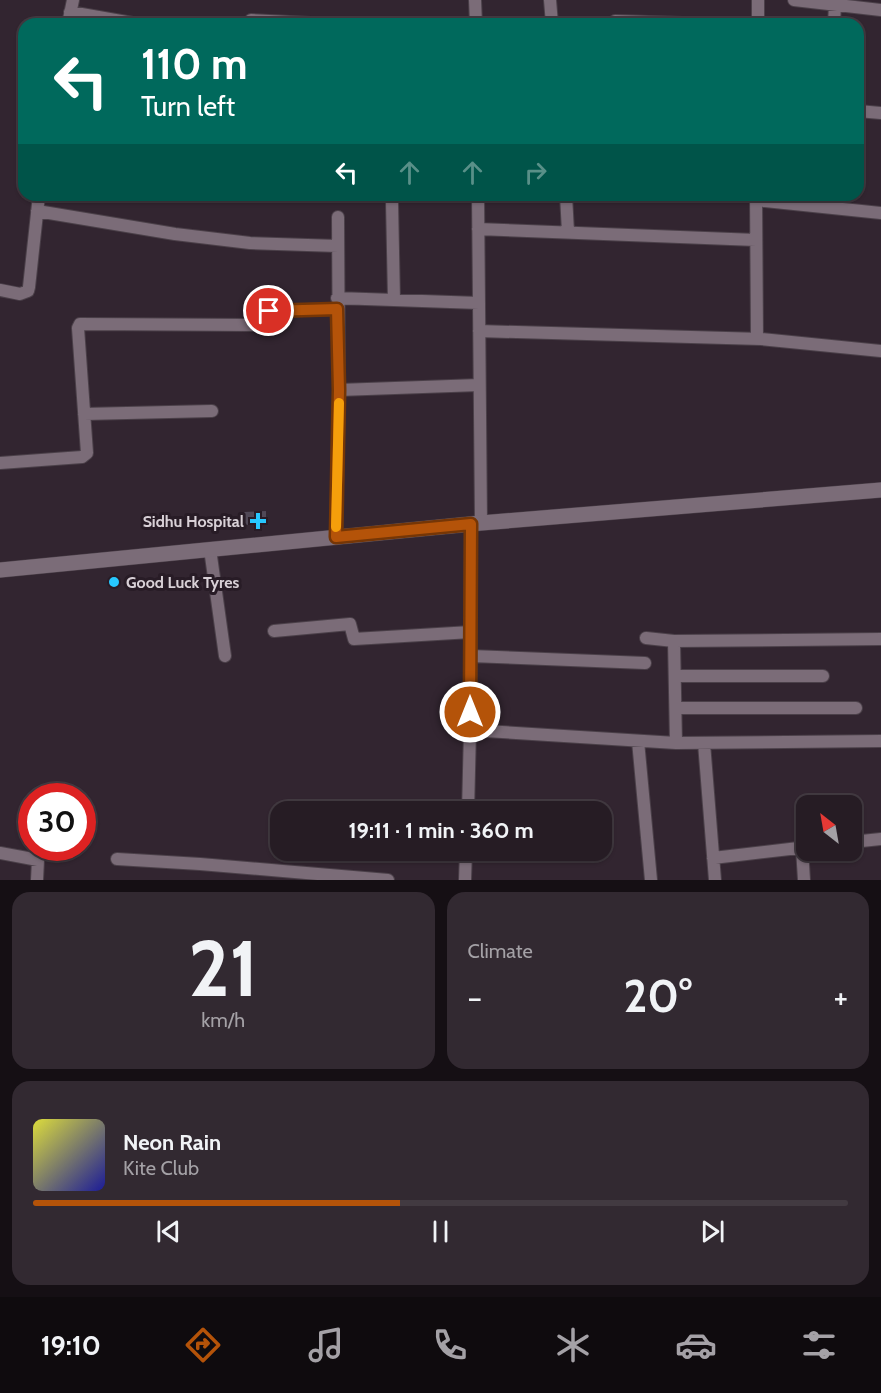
<!DOCTYPE html>
<html lang="en">
<head>
<meta charset="utf-8">
<style>
  body { margin:0; font-family:Cabin,sans-serif; background:#322931; color:#f1f3f6; height:100vh; display:flex; flex-direction:column; font-size:22px; white-space:nowrap }
  * { box-sizing:border-box; margin:0 }
  p { font-size:20px; color:#a4a1a6 }
  .icon { flex:none; width:33px; height:33px; fill:none; stroke:currentColor; stroke-width:2; stroke-linecap:round; stroke-linejoin:round }
  .map { position:relative; height:880px; overflow:hidden }
  .drawer { display:flex; flex-direction:column; gap:12px; padding:12px; background:#150f14; flex:1 }
  .drawer>* { flex:none }
  .hud { position:absolute; left:18px; top:18px; width:846px; height:183px; border-radius:18px; box-shadow:0 2px 4px #0004,0 0 0 2px #423a41; background:#00695c; color:#fff; overflow:hidden }
  .needle { width:39px; rotate:329deg }
  .buttons { position:absolute; left:796px; top:795px; display:grid; gap:12px }
  .buttons a { display:grid; place-items:center; width:66px; height:66px; border-radius:12px; background:#261c24; box-shadow:0 2px 4px #0004,0 0 0 2px #423a41; font-size:30px }
  .speed { position:absolute; left:18px; top:783px; display:flex; gap:12px; font-size:30px; font-weight:700; text-align:center }
  .speed>* { display:grid; place-content:center; width:78px; height:78px; border-radius:50%; background:#261c24; box-shadow:0 2px 4px #0004,0 0 0 2px #423a41; line-height:1 }
  .speed .limit { border:9px solid #d22; background:#fff; color:#111 }
  .pin { position:absolute; display:grid; place-items:center; width:51px; height:51px; color:#fff; margin:-26px; border:3px solid #fff; border-radius:50%; box-shadow:0 2px 6px #0007 }
  .me { position:absolute; width:66px; margin:-33px; rotate:0deg; stroke-linejoin:round; filter:drop-shadow(0 0 4px #0008) }
  .turn { display:flex; align-items:center; gap:21px; height:126px; padding:0 24px; font-size:27px }
  .turn .icon { width:78px; height:78px; stroke-width:2.5 }
  .turn b { display:block; font-size:42px; line-height:51px }
  .lanes { display:flex; align-items:center; height:57px; padding:0 24px; background:#0003; justify-content:center; gap:30px; direction:ltr }
  .lanes .off { opacity:.35 }
  .big { font-size:45px; font-weight:800; line-height:1.1 }
  .drawer .tile { flex:1; display:flex; flex-direction:column; justify-content:center; gap:9px; min-width:0; padding:0 21px; border-radius:18px; background:#322931 }
  .drawer .dial { align-items:center; gap:0 }
  .dial b { font-size:78px; line-height:1 }
  .song { display:flex; align-items:center; gap:18px }
  .cover { width:72px; height:72px; border-radius:9px; background:linear-gradient(135deg,hsl(60 70% 55%),hsl(240 70% 35%)) }
  .played { height:6px; border-radius:3px; background:linear-gradient(90deg,#b45309 45%,#423a41 45%) }
  .keys { display:flex; justify-content:space-around; direction:ltr }
  .heat { display:flex; justify-content:space-between; align-items:center; font-size:33px; direction:ltr }
  .drawer .tiles { flex:1; display:grid; gap:12px; grid-template-columns:1fr 1fr }
  .tile:last-child { grid-column:span 2 }
  .trip { position:absolute; left:270px; top:801px; width:342px; height:60px; border-radius:18px; background:#261c24; box-shadow:0 2px 4px #0004,0 0 0 2px #423a41; font-weight:800; line-height:60px; text-align:center }
  .dock { display:flex; height:96px; justify-content:space-around; align-items:center; background:#0f0b0e; color:#a4a1a6 }
  .dock .icon { width:42px; height:42px }
  .dock .active { color:#b45309 }
  .dock b { font-size:27px; color:#f1f3f6 }
  .map>svg:first-child { display:block }
</style>
</head>
<body>
<div class="map">
<svg width="881" height="880" viewBox="0 0 881 880">
  <rect width="100%" height="100%" fill="#322530"/>
  <!-- building -->
  <path fill="#514957" d="M 266,511 L 266,524 L 245,525 L 244,512 Z"/>
  <g fill="none" stroke-linecap="round" stroke-linejoin="round">
    <!-- street casing -->
    <g stroke="#4b4049" stroke-width="14">
      <path id="street" d="M 475,0 L 476,24
        M 550,0 L 552,24
        M 794,0 L 881,10
        M 70,12 L 138,24
        M 251,20 L 331,24
        M 615,21 L 717,24
        M 68,24 L 73,0
        M 758,24 L 758,0
        M 834,24 L 835,5
        M 858,111 L 881,113
        M 478,195 L 481,523
        M 566,195 L 568,232
        M 756,195 L 757,338
        M 756,200 L 881,213
        M 392,202 L 394,300
        M 37,211 L 175,234 L 250,243 L 338,246
        M 478,229 L 756,240
        M 0,290 L 20,294 L 28,291 L 29,287 L 39,195
        M 337,298 L 479,303
        M 479,331 L 761,339 L 881,351
        M 339,390 L 479,385
        M 84,414 L 212,411
        M 0,463 L 82,457 L 87,453 L 78,328 L 80,324 L 264,325 L 266,323 L 268,313 L 271,311 L 337,309
        M 336,537 L 339,390 L 338,217
        M 210,549 L 225,656
        M 274,631 L 350,624 L 354,639 L 471,632
        M 646,638 L 674,641 L 676,743
        M 674,641 L 881,639
        M 471,656 L 645,663
        M 675,676 L 823,676
        M 676,708 L 856,708
        M 470,730 L 676,743 L 881,741
        M 638,741 L 651,880
        M 704,743 L 715,880
        M 468,812 L 470,730 L 471,524
        M 852,842 L 881,839
        M 802,848 L 804,880
        M 0,853 L 38,860 L 37,880
        M 713,858 L 807,847
        M 117,859 L 200,864 L 388,880
        M 465,880 L 466,850"/>
    </g>
    <!-- secondary casing -->
    <g stroke="#4b4049" stroke-width="16">
      <path id="secondary" d="M 0,570 L 481,523 L 881,490"/>
    </g>
    <!-- street -->
    <use href="#street" stroke="#7b6c78" stroke-width="12"/>
    <!-- secondary -->
    <use href="#secondary" stroke="#7b6c78" stroke-width="15"/>
  </g>
  <g fill="none" stroke-linecap="round" stroke-linejoin="round">
    <!-- route casing -->
    <g stroke="#753606" stroke-width="15">
      <path id="route" d="M 269,311 L 337,309 L 339,390 L 336,537 L 471,524 L 470,712"/>
    </g>
    <!-- route -->
    <use href="#route" stroke="#b45309" stroke-width="10"/>
    <!-- slow -->
    <path stroke="#f59e0b" stroke-width="10" d="M 336,527 L 339,403"/>
  </g>
  <!-- markers -->
  <g fill="#27c8ff" stroke="#281c26" stroke-width="2">
    <path d="M255 512h6v6h6v6h-6v6h-6v-6h-6v-6h6z"/>
    <circle cx="114" cy="582" r="6"/>
  </g>
  <g text-anchor="middle" stroke-width="6" stroke-linejoin="round" paint-order="stroke">
    <!-- poi labels -->
    <g font-size="16" font-weight="bold" fill="#d8d0d6" stroke="#281c26" text-anchor="end">
      <text x="244" y="527">Sidhu Hospital</text>
      <text x="126" y="588" text-anchor="start">Good Luck Tyres</text>
    </g>
  </g>
</svg>
<div class="buttons">
<a><svg class="needle" viewBox="-14 -14 28 28"><path d="M0-13l5 13h-10z" fill="#e53935"/><path d="M0 13l5-13h-10z" fill="#a4a1a6"/></svg></a>
</div>
<div class="speed"><div class="limit">30</div></div>
<div class="pin" style="left:269px;top:311px;background:#d93025"><svg class="icon" aria-label="arrive" viewBox="0 0 24 24"><path d="M6 21V4h12l-3 4 3 4H6"/></svg></div>
<svg class="me" style="left:470px;top:712px" viewBox="-20 -20 40 40"><circle r="17" fill="#b45309" stroke="#fff" stroke-width="3"/><path d="M0-11L8 9 0 5-8 9z" fill="#fff"/></svg>
<div class="trip">19:11 · 1 min · 360 m</div>
<div class="hud">
<div class="turn"><svg class="icon" aria-label="left" viewBox="0 0 24 24"><path d="M17 20v-9H6M10 6l-5 5 5 5"/></svg><div><b>110 m</b>Turn left</div></div>
<div class="lanes"><svg class="icon" aria-label="left" viewBox="0 0 24 24"><path d="M17 20v-9H6M10 6l-5 5 5 5"/></svg><svg class="icon off" aria-label="ahead" viewBox="0 0 24 24"><path d="M12 20V5M6 11l6-6 6 6"/></svg><svg class="icon off" aria-label="ahead" viewBox="0 0 24 24"><path d="M12 20V5M6 11l6-6 6 6"/></svg><svg class="icon off" aria-label="right" viewBox="0 0 24 24"><path d="M7 20v-9h11M14 6l5 5-5 5"/></svg></div>
</div>
</div>
<section class="drawer">
<div class="tiles">
<div class="tile dial"><b>21</b><p>km/h</p></div>
<div class="tile"><p>Climate</p>
<div class="heat"><a>−</a><b class="big">20°</b><a>+</a></div>
</div>
<div class="tile">
<div class="song"><i class="cover"></i><div><b>Neon Rain</b><p>Kite Club</p></div></div>
<div class="played"></div>
<div class="keys"><svg class="icon" aria-label="previous" viewBox="0 0 24 24"><path d="M18 5L8 12l10 7zM5 5v14"/></svg><svg class="icon" aria-label="pause" viewBox="0 0 24 24"><path d="M8 5v14M16 5v14"/></svg><svg class="icon" aria-label="next" viewBox="0 0 24 24"><path d="M6 5l10 7-10 7zM19 5v14"/></svg></div>
</div>
</div>
</section>
<nav class="dock">
<b>19:10</b>
<svg class="icon active" aria-label="directions" viewBox="0 0 24 24"><path d="M12 3l9 9-9 9-9-9zM9 14v-3h6M13 9l2 2-2 2"/></svg>
<svg class="icon" aria-label="music" viewBox="0 0 24 24"><path d="M9 18V5l10-2v13"/><circle cx="6" cy="18" r="3"/><circle cx="16" cy="16" r="3"/></svg>
<svg class="icon" aria-label="phone" viewBox="0 0 24 24"><path d="M5 4h4l2 5-3 2q2 4 5 5l2-3 5 2v4C11 20 4 13 5 4z"/></svg>
<svg class="icon" aria-label="climate" viewBox="0 0 24 24"><path d="M12 3v18M4 7l16 10M4 17L20 7"/></svg>
<svg class="icon" aria-label="car" viewBox="0 0 24 24"><path d="M5 17H2v-5l4-1 3-4h7l3 4 3 1v5h-3M9 17h6M6 11h13"/><circle cx="7" cy="17" r="2"/><circle cx="17" cy="17" r="2"/></svg>
<svg class="icon" aria-label="filters" viewBox="0 0 24 24"><path d="M4 7h16M4 17h16"/><circle cx="9" cy="7" r="2"/><circle cx="15" cy="17" r="2"/></svg>
</nav>
</body>
</html>
